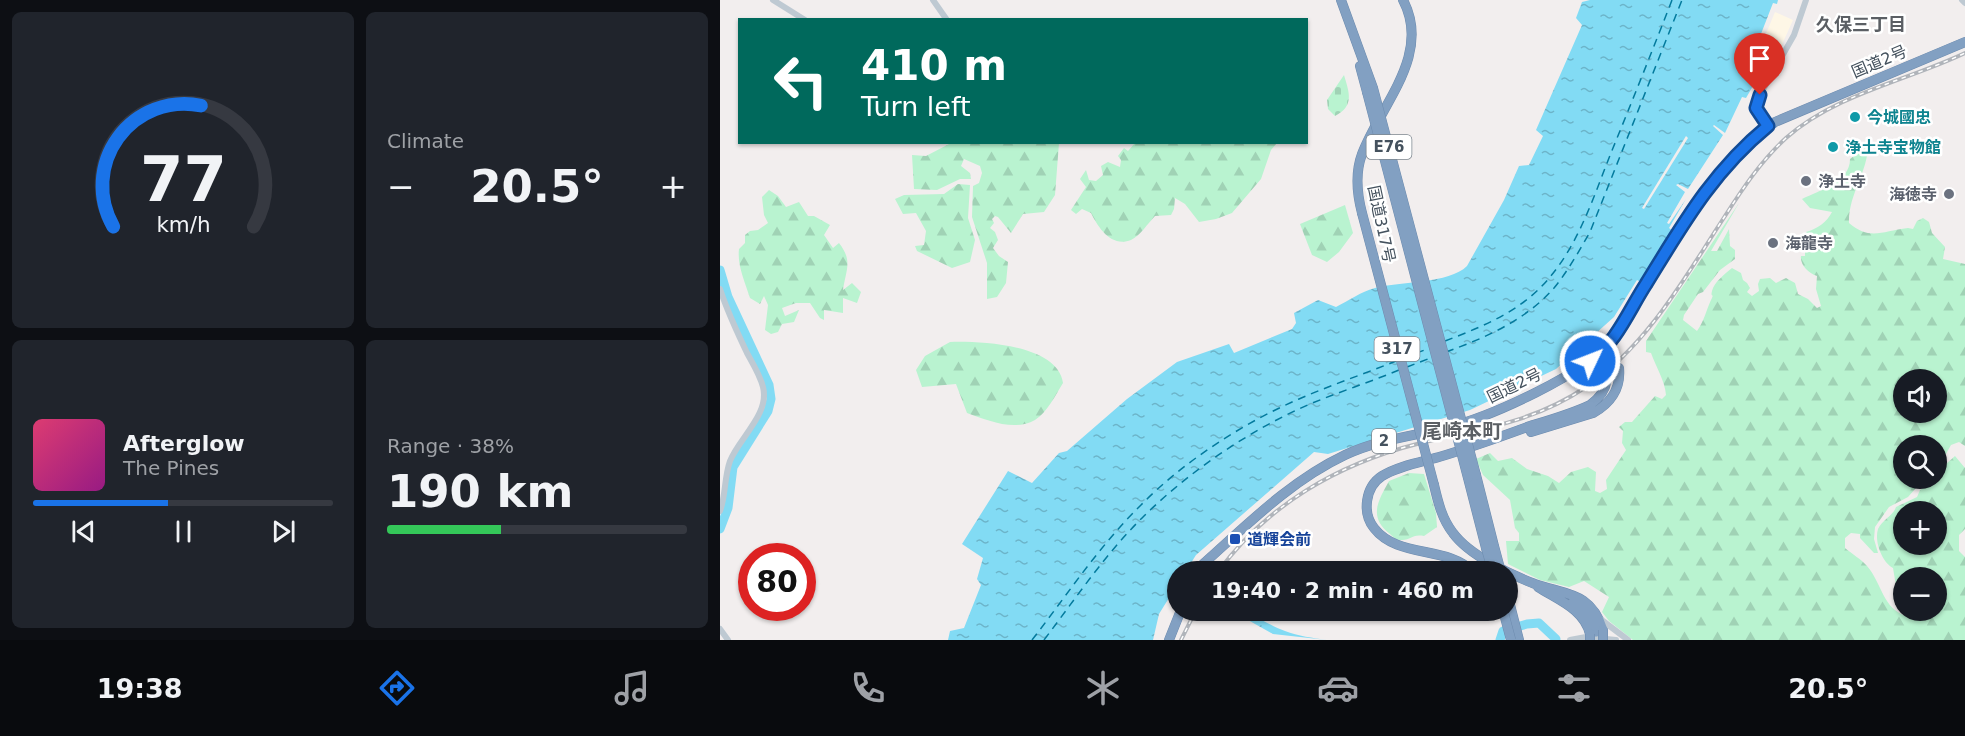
<!DOCTYPE html>
<html lang="en">
<head>
<meta charset="utf-8">
<style>
  body { margin:0; font-family:"DejaVu Sans","Noto Sans JP",sans-serif; background:#20242c; color:#f1f3f6; height:100vh; display:flex; flex-direction:column; font-size:22px; white-space:nowrap }
  * { box-sizing:border-box; margin:0 }
  p { font-size:20px; color:#9ea1a6 }
  .icon { flex:none; width:33px; height:33px; fill:none; stroke:currentColor; stroke-width:2; stroke-linecap:round; stroke-linejoin:round }
  .map { position:relative; flex:1; overflow:hidden }
  .sheet { display:flex; flex-direction:column; gap:12px; padding:12px; background:#0d0f14; width:720px }
  .sheet>* { flex:none }
  .top-card { position:absolute; left:18px; top:18px; width:570px; height:126px; border-radius:0px; box-shadow:0 2px 4px #0004; background:#00695c; color:#fff; overflow:hidden }
  .fabs { position:absolute; left:1173px; top:369px; display:grid; gap:12px }
  .fabs a { display:grid; place-items:center; width:54px; height:54px; border-radius:50%; background:#171b24; box-shadow:0 2px 4px #0004; font-size:30px }
  .speed { position:absolute; left:18px; top:543px; display:flex; gap:12px; font-size:30px; font-weight:700; text-align:center }
  .speed>* { display:grid; place-content:center; width:78px; height:78px; border-radius:50%; background:#171b24; box-shadow:0 2px 4px #0004; line-height:1 }
  .speed .limit { border:9px solid #d22; background:#fff; color:#111 }
  .pin { position:absolute; display:grid; place-items:center; width:51px; height:51px; color:#fff; margin:-62px -26px; border-radius:50% 50% 50% 0; rotate:-45deg; box-shadow:0 0 6px #0007 }
  .pin .icon { rotate:45deg }
  .me { position:absolute; width:66px; margin:-33px; rotate:47deg; stroke-linejoin:round; filter:drop-shadow(0 0 4px #0008) }
  .turn { display:flex; align-items:center; gap:21px; height:126px; padding:0 24px; font-size:27px }
  .turn .icon { width:78px; height:78px; stroke-width:2.5 }
  .turn b { display:block; font-size:42px; line-height:51px }
  .big { font-size:45px; font-weight:700; line-height:1.1 }
  .sheet .tile { flex:1; display:flex; flex-direction:column; justify-content:center; gap:9px; min-width:0; padding:0 21px; border-radius:9px; background:#20242c }
  .sheet .dial { align-items:center; gap:0 }
  .dial svg { height:156px; overflow:visible; fill:none; stroke:#363941; stroke-width:7; stroke-linecap:round; text-anchor:middle }
  .dial text { fill:#f1f3f6; stroke:none }
  .song { display:flex; align-items:center; gap:18px }
  .cover { width:72px; height:72px; border-radius:9px; background:linear-gradient(135deg,hsl(340 70% 55%),hsl(310 70% 35%)) }
  .played { height:6px; border-radius:3px; background:linear-gradient(90deg,#1a73e8 45%,#363941 45%) }
  .keys { display:flex; justify-content:space-around; direction:ltr }
  .heat { display:flex; justify-content:space-between; align-items:center; font-size:33px; direction:ltr }
  .charge { height:9px; border-radius:4px; background:linear-gradient(90deg,#34c759 38%,#363941 0) }
  .sheet .tiles { flex:1; display:grid; gap:12px; grid-template-columns:repeat(2,1fr) }
  .trip { position:absolute; left:447px; top:561px; width:351px; height:60px; border-radius:30px; background:#171b24; box-shadow:0 2px 4px #0004; font-weight:700; line-height:60px; text-align:center }
  .menu { display:flex; height:96px; justify-content:space-around; align-items:center; background:#090b0e; color:#9ea1a6 }
  .menu .icon { width:42px; height:42px }
  .menu .on { color:#1a73e8 }
  .menu b { font-size:27px; color:#f1f3f6 }
  main { display:flex; flex:1; min-height:0 }
  .map>svg:first-child { display:block }
</style>
</head>
<body>
<main>
<section class="sheet">
<div class="tiles">
<div class="tile dial"><svg viewBox="0 0 100 80">
<path d="M14 69A42 42 0 1 1 86 69"/>
<path d="M14 69A42 42 0 0 1 59 7" stroke="#1a73e8"/>
<text x="50" y="56" font-size="32" font-weight="700">77</text>
<text x="50" y="72" font-size="11">km/h</text>
</svg></div>
<div class="tile"><p>Climate</p>
<div class="heat"><a>−</a><b class="big">20.5°</b><a>+</a></div>
</div>
<div class="tile">
<div class="song"><i class="cover"></i><div><b>Afterglow</b><p>The Pines</p></div></div>
<div class="played"></div>
<div class="keys"><svg class="icon" aria-label="previous" viewBox="0 0 24 24"><path d="M18 5L8 12l10 7zM5 5v14"/></svg><svg class="icon" aria-label="pause" viewBox="0 0 24 24"><path d="M8 5v14M16 5v14"/></svg><svg class="icon" aria-label="next" viewBox="0 0 24 24"><path d="M6 5l10 7-10 7zM19 5v14"/></svg></div>
</div>
<div class="tile"><p>Range · 38%</p><b class="big">190 km</b><div class="charge"></div></div>
</div>
</section>
<div class="map">
<svg width="1245" height="640" viewBox="0 0 1245 640">
  <defs>
    <pattern id="forest-firs" width="22" height="20" patternUnits="userSpaceOnUse" patternTransform="scale(1.5)"><rect width="22" height="20" fill="#b9f3d0"/><path d="M5 1l3.5 6h-7zM16 11l3.5 6h-7z" fill="#a0d2b5"/></pattern>
    <pattern id="cemetery-stones" width="16" height="16" patternUnits="userSpaceOnUse" patternTransform="scale(1.5)"><rect width="16" height="16" fill="#b9f3d0"/><path d="M2 7V4a2 2 0 0 1 4 0v3zM10 15v-3a2 2 0 0 1 4 0v3z" fill="#a0d2b5"/></pattern>
    <pattern id="water-ripples" width="26" height="14" patternUnits="userSpaceOnUse" patternTransform="scale(1.5)"><rect width="26" height="14" fill="#82dbf4"/><path d="M2 4q2-2 4 0t4 0M15 11q2-2 4 0t4 0" fill="none" stroke="#6cb4c9"/></pattern>
  </defs>
  <rect width="100%" height="100%" fill="#f2eeee"/>
  <!-- commercial -->
  <path fill="#fef7e6" d="M 1055,12 L 1073,20 L 1060,49 L 1043,41 Z"/>
  <!-- forest -->
  <path fill="url(#forest-firs)" fill-rule="evenodd" d="M 231,143 L 339,143 L 335,195 L 324,212 L 303,214 L 291,233 L 278,217 L 275,216 L 272,219 L 274,223 L 270,228 L 275,232 L 278,240 L 273,248 L 279,256 L 288,262 L 286,283 L 277,297 L 267,299 L 267,263 L 252,217 L 253,186 L 259,183 L 262,173 L 260,166 L 244,159 L 241,166 L 250,173 L 251,179 L 240,179 L 217,190 L 194,189 L 192,155 L 206,156 Z
    M 415,143 L 414,143 L 557,143 L 551,150 L 541,179 L 512,213 L 496,219 L 479,222 L 465,204 L 455,198 L 454,209 L 451,215 L 435,216 C 428,223 420,236 411,240 C 391,248 378,227 371,213 L 362,209 L 356,214 L 351,210 L 366,187 L 360,179 L 366,170 L 369,180 L 376,181 L 383,175 L 381,166 L 388,162 L 400,167 L 401,160 L 398,156 L 404,148 L 408,151 Z
    M 1148,145 C 1148,172 1128,195 1129,223 C 1150,241 1162,231 1188,228 L 1193,229 L 1197,221 L 1203,218 L 1209,222 L 1212,233 L 1225,247 L 1223,259 L 1245,264 L 1245,446 L 1239,442 L 1231,445 L 1217,470 L 1216,446 L 1184,446 L 1184,478 L 1204,479 L 1188,497 L 1169,507 L 1155,527 L 1154,539 L 1158,553 L 1154,553 L 1140,538 L 1140,534 L 1131,533 L 1125,538 L 1125,548 C 1132,554 1141,559 1147,566 C 1162,583 1163,610 1187,616 L 1188,611 L 1216,610 L 1216,578 L 1184,578 L 1183,605 L 1178,598 L 1173,568 C 1162,562 1154,541 1158,529 C 1162,520 1173,516 1176,507 L 1197,497 L 1200,490 L 1216,480 L 1220,480 L 1226,464 L 1235,456 L 1245,468 L 1245,529 L 1239,535 L 1239,551 L 1245,557 L 1245,640 L 913,640 L 889,621 L 882,612 L 889,597 L 864,581 L 849,587 L 820,580 L 788,564 L 786,541 L 799,541 L 799,533 L 795,528 L 790,500 L 763,475 L 756,459 L 770,453 L 778,461 L 792,458 L 807,469 L 828,476 L 839,483 L 851,472 L 868,467 L 876,472 L 875,491 L 880,493 L 887,489 L 886,480 L 906,450 L 902,443 L 903,431 L 899,427 L 905,422 L 912,422 L 935,396 L 942,399 L 946,395 C 945,381 936,367 931,353 L 926,352 L 926,341 L 1019,203 L 991,251 L 997,251 L 1009,229 L 1010,246 L 1015,250 L 1015,259 L 1000,270 L 983,292 L 978,294 L 964,315 L 963,320 L 977,331 C 984,321 986,311 991,300 C 995,292 990,299 992,291 C 994,282 1005,274 1012,268 L 1021,273 L 1023,280 L 1027,283 L 1030,288 L 1027,292 L 1032,296 L 1039,291 L 1038,284 L 1040,279 L 1050,278 L 1056,283 L 1066,278 L 1075,283 L 1078,294 L 1088,299 L 1097,308 L 1101,306 L 1096,289 L 1097,276 C 1088,273 1080,265 1081,256 L 1085,256 L 1085,252 L 1081,250 L 1080,239 L 1085,237 L 1086,232 C 1097,229 1107,222 1112,212 L 1090,208 L 1082,199 C 1100,190 1130,182 1130,159 ZM 1184,380 L 1216,380 L 1216,412 L 1184,412 ZM 1184,512 L 1216,512 L 1216,544 L 1184,544 Z
    M 238,184 L 250,185 L 248,218 L 255,240 L 250,262 L 232,268 L 197,251 L 195,246 L 204,245 L 206,231 L 196,213 L 183,214 L 175,199 L 184,195 L 224,194 Z
    M 49,190 L 58,196 L 66,207 L 79,202 L 88,216 L 94,216 L 110,225 L 104,235 L 113,248 L 119,243 C 133,261 126,269 123,290 L 132,283 L 141,292 L 137,303 L 123,298 L 123,313 L 104,310 L 104,320 L 100,318 L 90,303 L 76,303 L 62,308 L 65,316 L 79,310 L 74,322 L 62,324 L 58,332 L 51,334 L 45,330 L 48,305 L 44,296 L 40,304 L 30,298 C 25,282 17,265 19,249 L 25,243 L 25,235 L 30,231 L 38,230 L 48,223 L 44,215 L 42,197 Z
    M 625,205 L 633,233 L 619,252 L 607,262 L 592,255 L 580,224 Z
    M 230,342 C 259,341 338,344 343,383 C 336,394 327,413 315,420 C 294,432 267,420 247,413 L 236,384 L 202,387 L 196,370 L 205,356 Z
    M 689,473 L 704,474 L 716,513 L 717,527 L 704,536 C 691,534 692,540 682,540 C 677,541 673,537 670,534 C 648,517 658,501 669,481 Z"/>
  <!-- cemetery -->
  <path fill="url(#cemetery-stones)" d="M 624,75 C 629,92 635,106 615,116 L 608,109 L 607,100 Z"/>
  <!-- water -->
  <path fill="url(#water-ripples)" d="M 870,0 L 1058,0 L 1057,4 L 1053,3 L 1039,39 L 1055,48 L 1026,98 L 1022,97 L 1005,133 L 994,125 L 993,126 L 1003,135 L 968,189 L 958,184 L 956,185 L 965,192 L 947,223 L 949,224 L 966,199 L 949,228 L 953,231 L 922,283 L 917,280 L 894,317 L 836,369 L 750,410 L 608,454 L 594,452 L 476,555 L 466,571 L 458,572 L 457,585 L 439,614 L 433,640 L 228,640 L 230,631 L 244,628 L 261,585 L 257,579 L 263,558 L 242,544 L 288,471 L 312,483 L 339,453 L 347,451 L 407,399 L 457,362 L 509,344 L 514,353 L 572,329 L 576,323 L 574,313 L 598,300 L 616,307 C 628,301 642,291 655,288 C 680,281 729,284 747,266 L 784,200 L 799,166 L 809,165 L 823,136 L 816,130 L 862,25 L 856,18 L 862,2 Z
    M 512,611 C 531,610 547,625 565,631 C 578,636 593,638 607,640 L 553,634 Z"/>
  <!-- pier -->
  <path fill="#f2eeee" d="M 966,136 L 968,138 L 924,209 L 922,208 Z"/>
  <g fill="none" stroke-linecap="round" stroke-linejoin="round">
    <!-- river -->
    <path stroke="#82dbf4" stroke-width="9" d="M 0,270 L 8,297 L 49,385 L 51,399 L 48,411 L 13,467 L 8,508 L 0,529
      M 780,640 L 783,631 L 807,624 L 819,623 L 836,639"/>
    <!-- ferry -->
    <path stroke="#037a9d" stroke-width="1.5" stroke-dasharray="8 6" stroke-linecap="butt" d="M 725,341 C 759,328 794,314 820,288 C 858,250 873,197 893,148 C 913,99 933,49 952,0
      M 726,352 C 765,338 806,320 834,288 C 848,271 859,251 870,232 L 962,0
      M 683,358 L 710,348
      M 687,367 L 713,357
      M 312,640 C 347,595 380,545 421,505 C 463,462 523,423 579,399 C 611,385 644,374 676,361
      M 324,640 C 356,598 386,553 424,516 C 471,470 530,430 590,404 C 619,392 650,382 679,370"/>
    <!-- highway casing -->
    <g stroke="#6d8bae" stroke-width="10">
      <path id="highway" d="M 621,0 L 653,88
        M 640,66 L 647,92
        M 642,213 C 637,194 635,173 642,154 C 661,104 712,55 683,0
        M 887,346 L 896,360
        M 811,432 L 873,413 C 890,404 901,389 899,368
        M 756,475 L 774,546
        M 748,478 L 766,548
        M 714,485 C 718,502 722,519 733,533 C 749,555 789,574 815,584 C 847,595 871,592 883,630
        M 477,572 L 482,565 C 527,525 570,481 625,455 C 657,440 692,436 726,428 C 770,417 866,374 893,339 L 974,208 L 991,183 L 1024,146 L 1055,122 L 1245,42
        M 753,572 C 727,545 678,559 654,528 C 642,513 645,487 662,476 C 678,466 701,462 719,457 C 749,448 780,437 810,426 C 830,420 851,414 870,405 C 890,390 891,375 877,356
        M 818,587 C 838,600 864,609 870,634
        M 788,597 L 799,640
        M 853,602 L 870,617 L 876,632
        M 449,640 L 461,610"/>
    </g>
    <!-- minor -->
    <path stroke="#bec9d2" stroke-width="6" d="M 53,0 L 85,20
      M 213,0 L 227,20
      M 1242,0 L 1245,3
      M 1048,126 L 1039,114 L 1036,102 L 1074,35 L 1086,0
      M 0,289 C 7,311 17,332 27,353 C 33,364 40,375 43,387 C 50,414 19,438 10,461 C 4,478 6,495 0,511
      M 879,618 L 908,640
      M 0,629 L 8,640
      M 850,640 L 866,637 L 896,640"/>
    <!-- highway -->
    <use href="#highway" stroke="#82a0c2" stroke-width="9"/>
    <!-- rail casing -->
    <g stroke="#b0b4ba" stroke-width="4">
      <path id="rail" d="M 498,572 C 547,505 618,464 697,444 C 758,429 811,424 866,387 C 928,345 965,277 1005,216 C 1023,188 1041,161 1066,138 C 1116,94 1186,81 1245,53
        M 461,640 L 476,610"/>
    </g>
    <!-- rail -->
    <use href="#rail" stroke="#fff" stroke-width="1.5" stroke-dasharray="4.5" stroke-linecap="butt"/>
    <!-- highway-bridge casing -->
    <g stroke="#6d8bae" stroke-width="10" stroke-linecap="butt">
      <path id="highway-bridge" d="M 653,88 L 756,475
        M 647,92 L 748,478
        M 642,213 L 714,485
        M 774,546 L 781,572
        M 766,548 L 773,572
        M 783,610 L 791,640
        M 870,634 L 870,640
        M 883,640 L 883,630"/>
    </g>
    <!-- highway-bridge -->
    <use href="#highway-bridge" stroke="#82a0c2" stroke-width="9"/>
  </g>
  <g fill="none" stroke-linecap="round" stroke-linejoin="round">
    <!-- route casing -->
    <g stroke="#114b97" stroke-width="15">
      <path id="route" d="M 870,361 C 897,342 909,310 926,284 C 963,224 993,171 1048,126 L 1036,108 L 1040,95"/>
    </g>
    <!-- route -->
    <use href="#route" stroke="#1a73e8" stroke-width="10"/>
  </g>
  <!-- markers -->
  <g fill="#0f9aa8" stroke="#fff" stroke-width="2">
    <circle cx="1135" cy="117" r="6"/>
    <circle cx="1113" cy="147" r="6"/>
  </g>
  <g fill="#6b7280" stroke="#fff" stroke-width="2">
    <circle cx="1086" cy="181" r="6"/>
    <circle cx="1229" cy="194" r="6"/>
    <circle cx="1053" cy="243" r="6"/>
  </g>
  <rect fill="#1a4fb4" stroke="#fff" stroke-width="2" x="509" y="533" width="12" height="12" rx="3"/>
  <g text-anchor="middle" stroke-width="5" stroke-linejoin="round" paint-order="stroke">
    <!-- shield labels -->
    <g fill="#fff" stroke="#7d868e" stroke-width="1.5">
      <rect x="646.5" y="135" width="45" height="24" rx="4.5"/>
      <rect x="654.5" y="337" width="45" height="24" rx="4.5"/>
      <rect x="652" y="429" width="24" height="24" rx="4.5"/>
    </g>
    <g font-size="15" font-weight="bold" fill="#45525e">
      <text x="669" y="152">E76</text>
      <text x="677" y="354">317</text>
      <text x="664" y="446">2</text>
    </g>
    <!-- street labels -->
    <g font-size="16" fill="#45525e" stroke="#fff">
      <text transform="translate(1159 61) rotate(-23)" y="6">国道2号</text>
      <text transform="translate(662 224) rotate(78)" y="6">国道317号</text>
      <text transform="translate(794 385) rotate(-26)" y="6">国道2号</text>
    </g>
    <!-- culture labels -->
    <g font-size="16" font-weight="bold" fill="#0d838f" stroke="#fff" text-anchor="start">
      <text x="1147" y="123">今城國忠</text>
      <text x="1125" y="153">浄土寺宝物館</text>
    </g>
    <!-- worship labels -->
    <g font-size="16" font-weight="bold" fill="#5b616d" stroke="#fff" text-anchor="start">
      <text x="1098" y="187">浄土寺</text>
      <text x="1217" y="200" text-anchor="end">海徳寺</text>
      <text x="1065" y="249">海龍寺</text>
    </g>
    <!-- transit labels -->
    <g font-size="16" font-weight="bold" fill="#164399" stroke="#fff" text-anchor="start">
      <text x="527" y="545">道輝会前</text>
    </g>
    <!-- neighbourhood labels -->
    <g font-size="18" font-weight="bold" fill="#5b5f64" stroke="#fff">
      <text x="1141" y="31">久保三丁目</text>
    </g>
    <!-- quarter labels -->
    <g font-size="20" font-weight="bold" fill="#5b5f64" stroke="#fff">
      <text x="742" y="438">尾崎本町</text>
    </g>
  </g>
</svg>
<div class="fabs">
<a><svg class="icon" aria-label="sound" viewBox="0 0 24 24"><path d="M4 9h4l5-4v14l-5-4H4zM17 9q2 3 0 6"/></svg></a>
<a><svg class="icon" aria-label="search" viewBox="0 0 24 24"><circle cx="10" cy="10" r="6"/><path d="M15 15l6 6"/></svg></a>
<a>+</a>
<a>−</a>
</div>
<div class="speed"><div class="limit">80</div></div>
<div class="pin" style="left:1040px;top:95px;background:#d93025"><svg class="icon" aria-label="arrive" viewBox="0 0 24 24"><path d="M6 21V4h12l-3 4 3 4H6"/></svg></div>
<svg class="me" style="left:870px;top:361px" viewBox="-20 -20 40 40"><circle r="17" fill="#1a73e8" stroke="#fff" stroke-width="3"/><path d="M0-11L8 9 0 5-8 9z" fill="#fff"/></svg>
<div class="trip">19:40 · 2 min · 460 m</div>
<div class="top-card">
<div class="turn"><svg class="icon" aria-label="left" viewBox="0 0 24 24"><path d="M17 20v-9H6M10 6l-5 5 5 5"/></svg><div><b>410 m</b>Turn left</div></div>
</div>
</div>
</main>
<nav class="menu">
<b>19:38</b>
<svg class="icon on" aria-label="directions" viewBox="0 0 24 24"><path d="M12 3l9 9-9 9-9-9zM9 14v-3h6M13 9l2 2-2 2"/></svg>
<svg class="icon" aria-label="music" viewBox="0 0 24 24"><path d="M9 18V5l10-2v13"/><circle cx="6" cy="18" r="3"/><circle cx="16" cy="16" r="3"/></svg>
<svg class="icon" aria-label="phone" viewBox="0 0 24 24"><path d="M5 4h4l2 5-3 2q2 4 5 5l2-3 5 2v4C11 20 4 13 5 4z"/></svg>
<svg class="icon" aria-label="climate" viewBox="0 0 24 24"><path d="M12 3v18M4 7l16 10M4 17L20 7"/></svg>
<svg class="icon" aria-label="car" viewBox="0 0 24 24"><path d="M5 17H2v-5l4-1 3-4h7l3 4 3 1v5h-3M9 17h6M6 11h13"/><circle cx="7" cy="17" r="2"/><circle cx="17" cy="17" r="2"/></svg>
<svg class="icon" aria-label="filters" viewBox="0 0 24 24"><path d="M4 7h16M4 17h16"/><circle cx="9" cy="7" r="2"/><circle cx="15" cy="17" r="2"/></svg>
<b>20.5°</b>
</nav>
</body>
</html>
